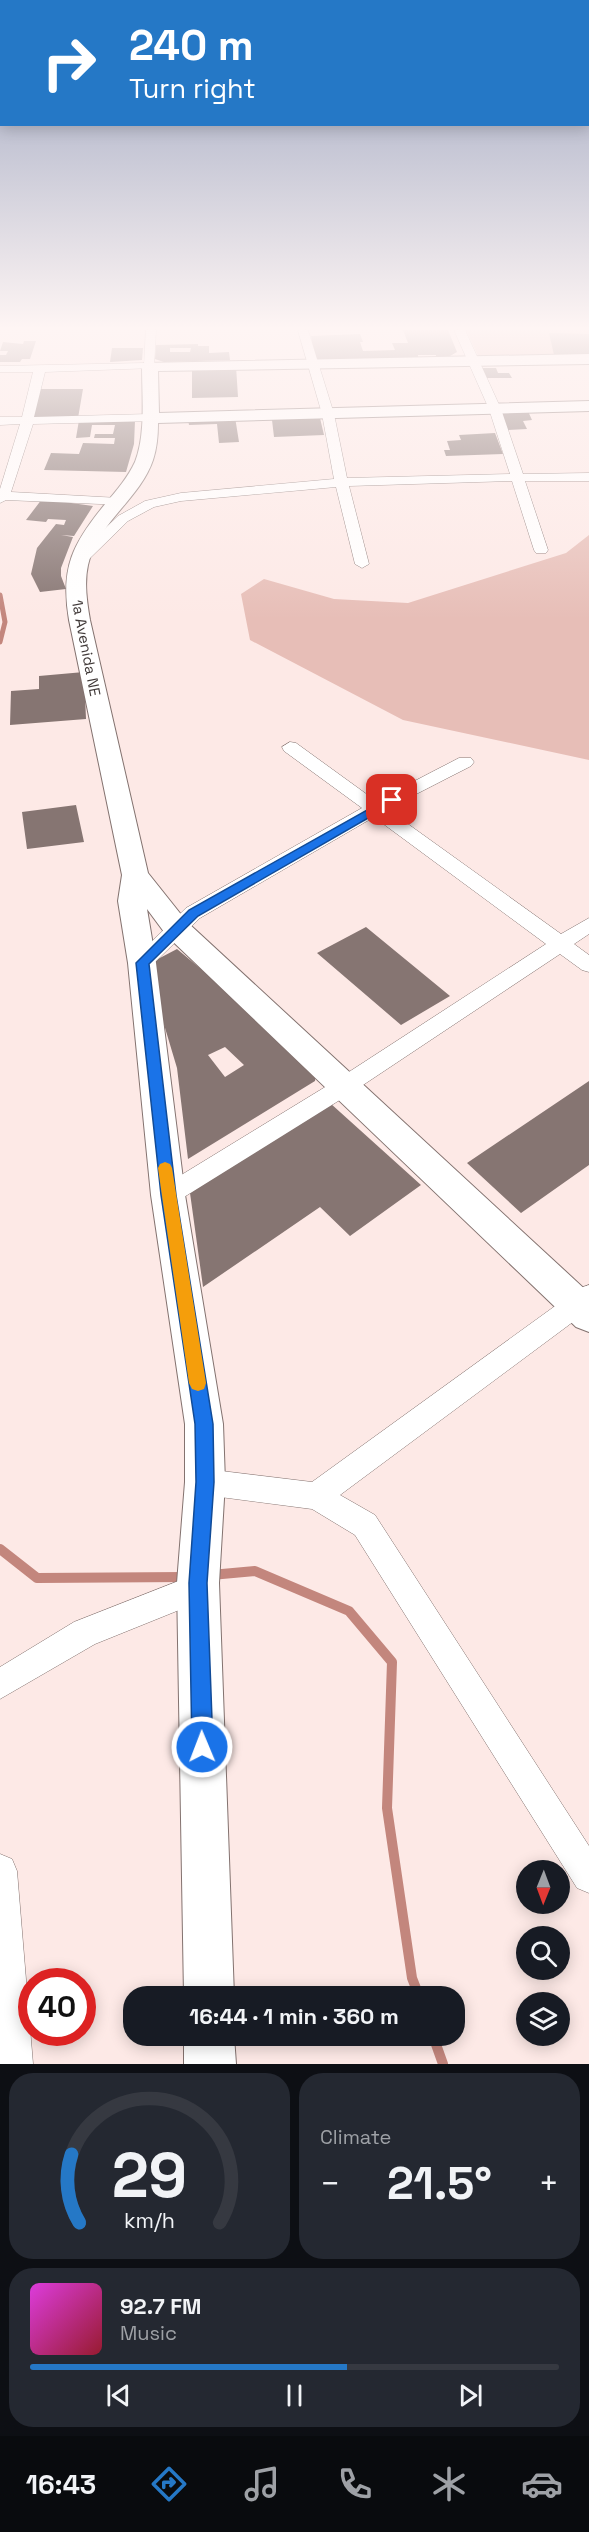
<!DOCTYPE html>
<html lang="en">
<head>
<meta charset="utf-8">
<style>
  body { margin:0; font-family:"Space Grotesk",sans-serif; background:#242831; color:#f1f3f6; height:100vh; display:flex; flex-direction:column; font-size:22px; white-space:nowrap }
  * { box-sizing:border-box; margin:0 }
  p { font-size:20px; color:#9ea1a6 }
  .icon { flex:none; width:33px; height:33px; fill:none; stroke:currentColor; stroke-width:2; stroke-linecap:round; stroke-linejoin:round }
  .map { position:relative; height:2064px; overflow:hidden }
  .panel { display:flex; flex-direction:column; gap:9px; padding:9px; background:#0d0f14; flex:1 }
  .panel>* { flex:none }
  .top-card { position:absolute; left:0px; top:0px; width:590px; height:126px; box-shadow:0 3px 15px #0003; background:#2578c6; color:#fff; overflow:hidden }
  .needle { width:39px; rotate:181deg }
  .buttons { position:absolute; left:516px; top:1860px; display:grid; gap:12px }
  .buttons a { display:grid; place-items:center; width:54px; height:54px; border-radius:50%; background:#171b24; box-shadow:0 3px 15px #0003; font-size:30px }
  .speed { position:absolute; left:18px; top:1968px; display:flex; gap:12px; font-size:30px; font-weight:700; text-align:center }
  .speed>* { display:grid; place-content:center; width:78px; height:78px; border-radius:50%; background:#171b24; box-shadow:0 3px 15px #0003; line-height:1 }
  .speed .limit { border:9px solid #d22; background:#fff; color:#111 }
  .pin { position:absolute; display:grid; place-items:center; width:51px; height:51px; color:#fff; margin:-26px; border-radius:12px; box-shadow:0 3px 9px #0006 }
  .me { position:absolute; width:66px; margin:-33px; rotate:359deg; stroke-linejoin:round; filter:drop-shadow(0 0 4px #0008) }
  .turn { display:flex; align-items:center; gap:21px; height:126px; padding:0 30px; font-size:27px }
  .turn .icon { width:78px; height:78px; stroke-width:2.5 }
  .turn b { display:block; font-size:42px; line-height:51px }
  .big { font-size:45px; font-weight:800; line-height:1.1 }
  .panel .card { flex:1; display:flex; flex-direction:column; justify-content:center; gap:9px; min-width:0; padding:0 21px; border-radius:24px; background:#242831 }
  .panel .dial { align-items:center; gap:0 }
  .dial svg { height:156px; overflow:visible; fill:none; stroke:#363941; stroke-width:7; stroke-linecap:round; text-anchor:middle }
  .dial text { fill:#f1f3f6; stroke:none }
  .song { display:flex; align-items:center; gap:18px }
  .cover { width:72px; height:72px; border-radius:9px; background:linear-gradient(135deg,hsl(300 70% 55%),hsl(350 70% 35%)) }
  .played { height:6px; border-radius:3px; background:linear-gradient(90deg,#2578c6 60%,#363941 60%) }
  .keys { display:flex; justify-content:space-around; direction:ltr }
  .heat { display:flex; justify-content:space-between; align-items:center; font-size:33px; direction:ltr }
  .panel .tiles { flex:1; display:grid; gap:9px; grid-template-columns:1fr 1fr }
  .card:last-child { grid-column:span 2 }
  .trip { position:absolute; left:123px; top:1986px; width:342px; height:60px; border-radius:24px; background:#171b24; box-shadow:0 3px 15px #0003; font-weight:800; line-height:60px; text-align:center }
  .tabs { display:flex; height:96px; justify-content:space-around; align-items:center; background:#090b0e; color:#9ea1a6 }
  .tabs .icon { width:42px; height:42px }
  .tabs .on { color:#2578c6 }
  .tabs b { font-size:27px; color:#f1f3f6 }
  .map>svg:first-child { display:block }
</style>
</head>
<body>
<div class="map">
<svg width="589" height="2064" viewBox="0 0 589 2064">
  <rect width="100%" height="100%" fill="#fde9e6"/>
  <!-- green -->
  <path fill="#e7beb7" d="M 466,330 L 589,330 L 589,356 L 479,358 Z
    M 589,535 L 589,760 L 403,720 L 250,640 L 241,594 L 264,579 L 334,599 L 408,603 L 566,553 Z"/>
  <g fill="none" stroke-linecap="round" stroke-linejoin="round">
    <!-- stream-far1 -->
    <path stroke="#c3867d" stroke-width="5" d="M 0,595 L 5,622 L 0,642"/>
    <!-- stream -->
    <path stroke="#c3867d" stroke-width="10" d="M 0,1549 L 37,1578 L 185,1577
      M 211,1575 L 255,1571 L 349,1611 L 392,1662 L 387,1808 L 412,1978 L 419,1996
      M 433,2036 L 443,2064"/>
  </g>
  <!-- building -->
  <path fill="#867572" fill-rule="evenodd" d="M 403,330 L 448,330 L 457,352 L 450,356 L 436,356 L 436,355 L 418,355 L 418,357 L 315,360 L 311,336 L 360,334 L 363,342 L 360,342 L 363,351 L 395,350 L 392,343 L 408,343 Z
    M 549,333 L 589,334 L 589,355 L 554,355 Z
    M 24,341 L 36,341 L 30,359 L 22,359 L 20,362 L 0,362 L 0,355 L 6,355 L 8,351 L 0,351 L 3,342 L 23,344 Z
    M 198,344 L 198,346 L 209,346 L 209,353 L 229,352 L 230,360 L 164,362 L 155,359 L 156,345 ZM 170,348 L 191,348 L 190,352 L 170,352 Z
    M 112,348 L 143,348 L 142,360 L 110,362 Z
    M 236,366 L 238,397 L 192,398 L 192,367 Z
    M 480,368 L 496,368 L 498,373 L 509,373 L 512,378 L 485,378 Z
    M 40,389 L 83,389 L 78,418 L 33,418 Z
    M 527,409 L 532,420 L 523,421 L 527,429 L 508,430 L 500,410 Z
    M 235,417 L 239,442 L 219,443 L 217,424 L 189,425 L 188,419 Z
    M 320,418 L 324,435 L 274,437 L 272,420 Z
    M 79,420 L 135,421 L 134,444 L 126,472 L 44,470 L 51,453 L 79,454 L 83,443 L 114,444 L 115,438 L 94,438 L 95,434 L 113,434 L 115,425 L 92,425 L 90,437 L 76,438 Z
    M 495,433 L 503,454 L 446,456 L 444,450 L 450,450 L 447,441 L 461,440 L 459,435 Z
    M 42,499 L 93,506 L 74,536 L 61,535 L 73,537 L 61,568 L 61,576 L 66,589 L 40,592 L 31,574 L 37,548 L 56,524 L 64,525 L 66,520 L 48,519 L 46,522 L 26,520 Z
    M 84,672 L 86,719 L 10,725 L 11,691 L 39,689 L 39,676 Z
    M 76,805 L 84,842 L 27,849 L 22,812 Z
    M 366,927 L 450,996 L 401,1025 L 317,953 Z
    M 177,949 L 244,1005 L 316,1074 L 315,1081 L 188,1159 L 177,1068 L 154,991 L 156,960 ZM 225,1047 L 244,1065 L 225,1077 L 208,1055 Z
    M 589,1081 L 589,1165 L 521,1213 L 467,1163 Z
    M 330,1103 L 421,1185 L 350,1236 L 320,1207 L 203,1287 L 190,1193 Z"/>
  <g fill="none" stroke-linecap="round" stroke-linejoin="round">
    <!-- street casing -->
    <g stroke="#83726f" stroke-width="1">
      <path id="street" d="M 146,330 L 156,330 L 154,368 L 45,372 L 34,417 L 150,414 L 154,415 L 154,421 L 33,424 L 11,492 L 119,498 L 124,499 L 126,502 L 124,505 L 6,500 L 0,503 L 0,489 L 20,424 L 0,425 L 0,417 L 22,417 L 33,372 L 0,372 L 0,366 L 144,363 Z
        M 298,330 L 308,330 L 334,414 L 347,478 L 510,474 L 489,409 L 454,330 L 465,330 L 501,409 L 523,474 L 589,473 L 589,481 L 525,481 L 548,550 L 546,553 L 536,553 L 534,550 L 512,481 L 349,486 L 369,564 L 362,568 L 355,564 L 336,487 L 181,501 L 154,507 L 128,521 L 83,565 L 73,565 L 71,562 L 73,559 L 118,516 L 145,501 L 181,493 L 334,479 L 322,414 Z
        M 290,742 L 296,743 L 376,801 L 459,758 L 471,758 L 474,762 L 471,766 L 387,809 L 561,934 L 589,918 L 589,934 L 574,944 L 589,955 L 589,972 L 582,970 L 560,954 L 351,1093 L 176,1202 L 168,1205 L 160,1202 L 156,1195 L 160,1188 L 335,1081 L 546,944 L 374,817 L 200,918 L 149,968 L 142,970 L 135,968 L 132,963 L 135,958 L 186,908 L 362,808 L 284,751 L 282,747 Z
        M 589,1285 L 589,1310 L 340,1495 L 375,1515 L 589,1846 L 589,1893 L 577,1888 L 355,1535 L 312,1509 L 205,1495 L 195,1491 L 191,1482 L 195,1473 L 205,1469 L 312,1482 L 580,1288 Z
        M 199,1573 L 209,1578 L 214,1588 L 209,1598 L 95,1644 L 0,1699 L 0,1667 L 74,1622 Z
        M 0,1854 L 12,1859 L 17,1871 L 33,2064 L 0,2064 Z"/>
    </g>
    <!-- secondary casing -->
    <g stroke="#83726f" stroke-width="2">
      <path id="secondary" d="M 589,354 L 589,364 L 158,371 L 159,413 L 589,401 L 589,411 L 158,423 C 158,435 157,448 153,460 C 140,499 97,523 88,565 C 84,583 87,602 90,620 L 148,873 L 187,922 L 589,1293 L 589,1332 L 576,1327 L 167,936 L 147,909 L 156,963 L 185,1195 L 223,1424 L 225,1482 L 219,1583 L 234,1996 L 184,1996 L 177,1583 L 185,1482 L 185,1424 L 151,1195 L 128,963 L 118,901 L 122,875 L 69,620 C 60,567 73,543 106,503 C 117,490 128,477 135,462 C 146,434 142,396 142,366 L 144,363 Z
        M 184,2036 L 234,2036 L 236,2064 L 184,2064 Z"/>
    </g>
    <!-- street -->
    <use href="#street" fill="#fff" fill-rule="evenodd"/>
    <!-- secondary -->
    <use href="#secondary" fill="#fff" fill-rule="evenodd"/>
  </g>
  <!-- sky -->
  <linearGradient id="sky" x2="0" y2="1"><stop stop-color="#99a2bd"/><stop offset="0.53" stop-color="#fef5f4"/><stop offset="1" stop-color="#fef5f4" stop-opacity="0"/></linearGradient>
  <rect width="589" height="619" fill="url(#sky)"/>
  <!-- route -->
  <path fill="#1a73e8" stroke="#114b97" stroke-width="1.5" d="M 392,796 L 396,797 L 396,802 L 198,916 L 149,964 L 176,1195 L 213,1424 L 214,1482 L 207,1583 L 213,1747 L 210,1754 L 202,1757 L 195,1754 L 192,1747 L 189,1583 L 196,1482 L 195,1424 L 161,1195 L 136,963 L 189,910 Z"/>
  <!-- slow -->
  <path fill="#f59e0b" d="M 165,1162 L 170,1164 L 172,1168 L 206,1383 L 204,1389 L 198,1391 L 192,1389 L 189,1383 L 158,1168 L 160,1164 Z"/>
  <g text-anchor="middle" stroke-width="6" stroke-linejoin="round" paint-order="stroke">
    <!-- far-street labels -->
    <g font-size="15" fill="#413a39" stroke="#fff">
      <text transform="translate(86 648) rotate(79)" y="5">1a Avenida NE</text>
    </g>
  </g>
</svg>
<div class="buttons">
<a><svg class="needle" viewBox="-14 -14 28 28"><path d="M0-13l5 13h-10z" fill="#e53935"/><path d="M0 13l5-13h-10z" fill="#9ea1a6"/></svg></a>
<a><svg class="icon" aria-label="search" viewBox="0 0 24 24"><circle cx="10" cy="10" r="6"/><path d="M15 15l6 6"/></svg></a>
<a><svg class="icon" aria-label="layers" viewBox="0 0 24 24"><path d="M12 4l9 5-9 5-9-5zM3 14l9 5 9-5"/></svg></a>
</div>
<div class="speed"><div class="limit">40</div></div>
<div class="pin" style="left:392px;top:800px;background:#d93025"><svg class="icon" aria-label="arrive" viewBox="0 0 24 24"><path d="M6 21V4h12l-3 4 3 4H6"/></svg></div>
<svg class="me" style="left:202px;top:1747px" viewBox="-20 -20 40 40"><circle r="17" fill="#1a73e8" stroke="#fff" stroke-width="3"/><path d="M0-11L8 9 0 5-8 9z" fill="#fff"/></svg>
<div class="trip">16:44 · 1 min · 360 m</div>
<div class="top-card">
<div class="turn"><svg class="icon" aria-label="right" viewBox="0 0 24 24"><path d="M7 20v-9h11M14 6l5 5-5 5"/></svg><div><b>240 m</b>Turn right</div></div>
</div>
</div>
<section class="panel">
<div class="tiles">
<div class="card dial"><svg viewBox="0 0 100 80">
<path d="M14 69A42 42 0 1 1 86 69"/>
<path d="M14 69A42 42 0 0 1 10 34" stroke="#2578c6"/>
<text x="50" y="56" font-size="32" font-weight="700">29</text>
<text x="50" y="72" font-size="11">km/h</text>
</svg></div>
<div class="card"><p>Climate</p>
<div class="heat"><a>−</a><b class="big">21.5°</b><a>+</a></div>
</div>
<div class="card">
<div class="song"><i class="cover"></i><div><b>92.7 FM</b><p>Music</p></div></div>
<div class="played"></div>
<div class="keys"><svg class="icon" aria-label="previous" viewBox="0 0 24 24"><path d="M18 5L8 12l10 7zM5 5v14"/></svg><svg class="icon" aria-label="pause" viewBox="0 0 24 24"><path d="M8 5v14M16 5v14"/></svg><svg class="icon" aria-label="next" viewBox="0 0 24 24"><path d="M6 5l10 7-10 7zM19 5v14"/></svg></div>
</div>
</div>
</section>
<nav class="tabs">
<b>16:43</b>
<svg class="icon on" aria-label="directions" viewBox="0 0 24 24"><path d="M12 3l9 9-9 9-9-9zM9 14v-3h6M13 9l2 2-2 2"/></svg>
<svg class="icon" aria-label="music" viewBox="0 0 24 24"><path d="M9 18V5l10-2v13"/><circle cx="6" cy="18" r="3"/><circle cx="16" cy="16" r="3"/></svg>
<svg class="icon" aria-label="phone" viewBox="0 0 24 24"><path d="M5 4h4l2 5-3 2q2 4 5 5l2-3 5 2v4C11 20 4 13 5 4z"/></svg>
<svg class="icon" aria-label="climate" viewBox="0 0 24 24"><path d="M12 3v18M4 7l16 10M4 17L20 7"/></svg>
<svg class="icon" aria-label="car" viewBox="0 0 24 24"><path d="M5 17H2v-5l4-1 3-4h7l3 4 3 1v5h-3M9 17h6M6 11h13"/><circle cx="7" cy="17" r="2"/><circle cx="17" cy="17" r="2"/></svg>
</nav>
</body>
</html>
